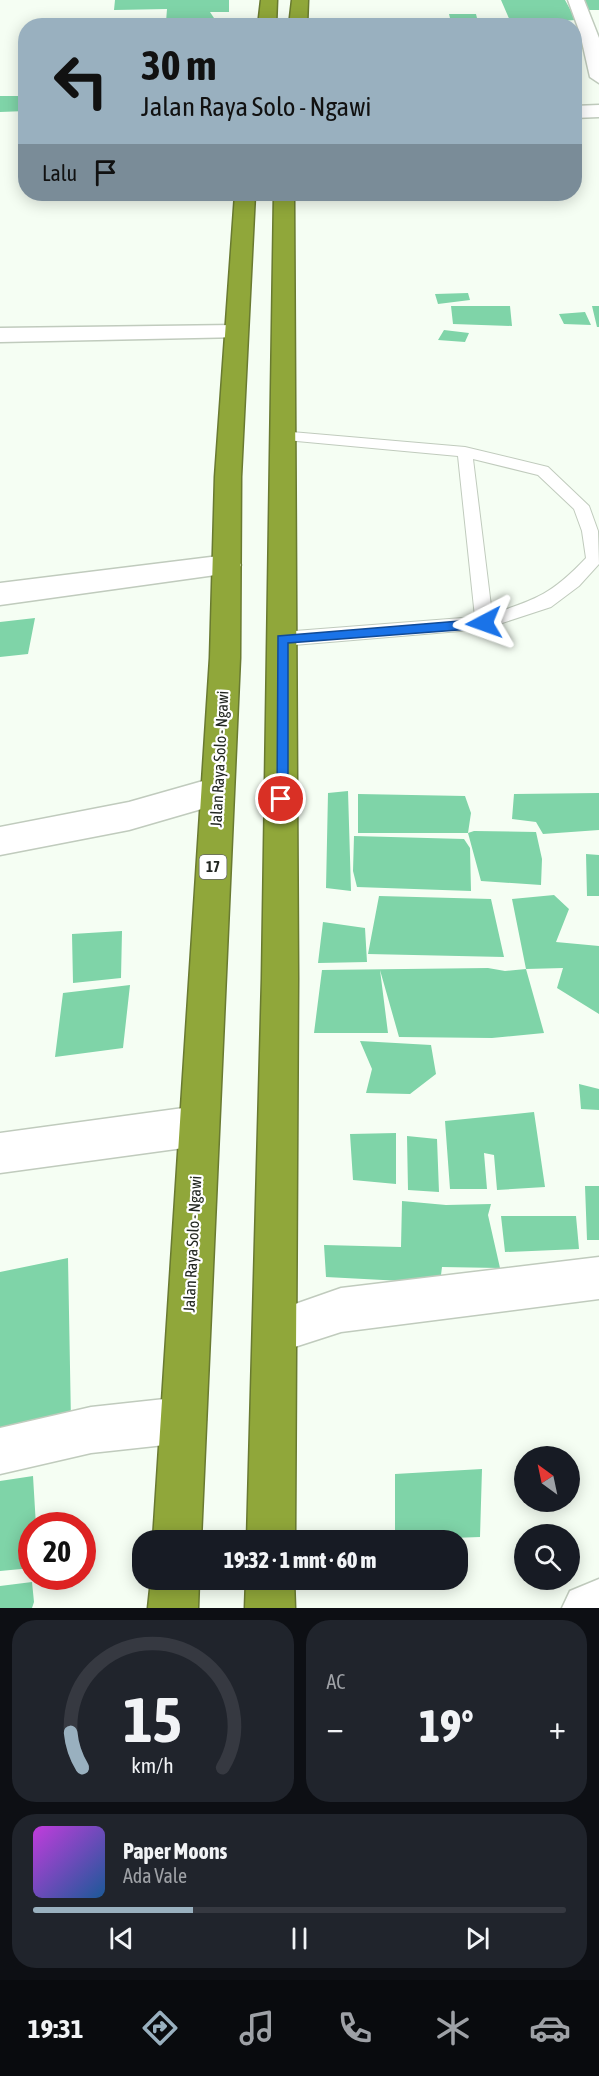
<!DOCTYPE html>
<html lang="id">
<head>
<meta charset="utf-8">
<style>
  body { margin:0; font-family:"Asap Condensed",sans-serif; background:#20242c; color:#f1f3f6; height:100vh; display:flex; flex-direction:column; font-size:22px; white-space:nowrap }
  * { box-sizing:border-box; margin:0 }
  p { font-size:20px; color:#9ea1a6 }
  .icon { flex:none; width:33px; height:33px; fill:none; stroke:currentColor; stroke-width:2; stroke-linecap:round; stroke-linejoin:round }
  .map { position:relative; height:1608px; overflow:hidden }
  .panel { display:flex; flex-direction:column; gap:12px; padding:12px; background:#0d0f14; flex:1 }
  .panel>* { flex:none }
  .top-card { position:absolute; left:18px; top:18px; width:564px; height:183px; border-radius:24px; box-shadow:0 3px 15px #0003; background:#99b0bf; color:#111; overflow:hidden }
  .needle { width:39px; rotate:327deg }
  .tools { position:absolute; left:514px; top:1446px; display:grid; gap:12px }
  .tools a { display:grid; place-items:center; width:66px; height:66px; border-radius:50%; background:#171b24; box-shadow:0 3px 15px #0003; font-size:30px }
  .speed { position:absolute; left:18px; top:1512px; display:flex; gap:12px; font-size:30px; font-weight:700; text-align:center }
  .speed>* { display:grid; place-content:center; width:78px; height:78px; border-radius:50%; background:#171b24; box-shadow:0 3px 15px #0003; line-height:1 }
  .speed .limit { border:9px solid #d22; background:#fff; color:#111 }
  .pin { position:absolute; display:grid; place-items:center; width:51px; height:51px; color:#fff; margin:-26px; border:3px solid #fff; border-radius:50%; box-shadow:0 2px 6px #0007 }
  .me { position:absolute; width:66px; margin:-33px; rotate:266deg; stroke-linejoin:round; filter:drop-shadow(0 0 4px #0008) }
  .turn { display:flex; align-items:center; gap:21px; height:126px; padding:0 24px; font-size:27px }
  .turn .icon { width:78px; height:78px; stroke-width:2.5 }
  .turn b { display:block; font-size:42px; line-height:51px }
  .then { display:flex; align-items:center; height:57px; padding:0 24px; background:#0003; gap:12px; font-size:22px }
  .big { font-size:45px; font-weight:800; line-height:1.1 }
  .panel .card { flex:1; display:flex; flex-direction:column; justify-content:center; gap:9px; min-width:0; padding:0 21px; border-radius:24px; background:#20242c }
  .panel .dial { align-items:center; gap:0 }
  .dial svg { height:156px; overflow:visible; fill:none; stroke:#363941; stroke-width:7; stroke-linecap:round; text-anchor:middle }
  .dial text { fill:#f1f3f6; stroke:none }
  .song { display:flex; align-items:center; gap:18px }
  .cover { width:72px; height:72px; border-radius:9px; background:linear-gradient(135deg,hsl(290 70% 55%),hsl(210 70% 35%)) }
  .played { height:6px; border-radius:3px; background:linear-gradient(90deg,#99b0bf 30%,#363941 30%) }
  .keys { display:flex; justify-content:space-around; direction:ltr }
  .heat { display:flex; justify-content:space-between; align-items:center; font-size:33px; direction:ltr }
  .panel .tiles { flex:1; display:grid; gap:12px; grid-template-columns:1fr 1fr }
  .card:last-child { grid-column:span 2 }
  .trip { position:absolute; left:132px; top:1530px; width:336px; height:60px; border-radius:24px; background:#171b24; box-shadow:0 3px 15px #0003; font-weight:800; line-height:60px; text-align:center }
  .menu { display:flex; height:96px; justify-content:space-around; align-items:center; background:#090b0e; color:#9ea1a6 }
  .menu .icon { width:42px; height:42px }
  .menu .active { color:#99b0bf }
  .menu b { font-size:27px; color:#f1f3f6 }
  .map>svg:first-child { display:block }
</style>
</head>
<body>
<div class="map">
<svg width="599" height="1608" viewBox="0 0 599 1608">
  <rect width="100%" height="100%" fill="#f5fef3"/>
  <!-- building -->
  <path fill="#7fd4a8" d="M 115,0 L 229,0 L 229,12 L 210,12 L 216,21 L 166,22 L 167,9 L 114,10 Z
    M 501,0 L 565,0 L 576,20 L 559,21 L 561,26 L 517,26 L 511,23 Z
    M 584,0 L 599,0 L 599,10 L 588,10 Z
    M 449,14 L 476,14 L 479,26 L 452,26 Z
    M 0,96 L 26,96 L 26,111 L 0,112 Z
    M 468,293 L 470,300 L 438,304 L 435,294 Z
    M 451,306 L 510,306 L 512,326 L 453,324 Z
    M 592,306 L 599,306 L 599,327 L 597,327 Z
    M 585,312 L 591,325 L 564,324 L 559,314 Z
    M 444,330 L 469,333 L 465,342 L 438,340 Z
    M 35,618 L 28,654 L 0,657 L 0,622 Z
    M 348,791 L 351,891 L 326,888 L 328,793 Z
    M 599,793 L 599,830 L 543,834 L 536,822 L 512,819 L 514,794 Z
    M 358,794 L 465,796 L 471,813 L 468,833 L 358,833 Z
    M 474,831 L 536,832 L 542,859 L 541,885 L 481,881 L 468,833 Z
    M 354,836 L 464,839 L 470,848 L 471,891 L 357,887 L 353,871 Z
    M 586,854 L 599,855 L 599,896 L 587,896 Z
    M 554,895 L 569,909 L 556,942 L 599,946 L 599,1014 L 557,988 L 563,968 L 526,969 L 512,899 Z
    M 379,896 L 491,899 L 504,957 L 368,954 Z
    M 323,922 L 365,928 L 367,962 L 318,963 Z
    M 122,931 L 121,978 L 73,983 L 72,934 Z
    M 488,968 L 505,971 L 526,969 L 544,1033 L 492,1038 L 399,1037 L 380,970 L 388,1033 L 314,1033 L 322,970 Z
    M 130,985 L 123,1048 L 55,1057 L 63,993 Z
    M 360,1041 L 431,1045 L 436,1074 L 410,1094 L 366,1093 L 372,1069 Z
    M 579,1084 L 599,1089 L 599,1110 L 581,1109 Z
    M 534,1112 L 545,1187 L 497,1190 L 494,1155 L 484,1153 L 487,1189 L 450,1189 L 445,1121 Z
    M 396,1133 L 396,1184 L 353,1180 L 350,1134 Z
    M 407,1136 L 437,1139 L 439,1192 L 408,1190 Z
    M 585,1186 L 599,1186 L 599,1240 L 587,1240 Z
    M 402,1201 L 446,1205 L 491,1204 L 488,1215 L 500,1268 L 442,1267 L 440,1283 L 326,1277 L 324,1245 L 401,1247 Z
    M 501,1216 L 576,1216 L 579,1249 L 505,1252 Z
    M 68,1258 L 71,1422 L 0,1431 L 0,1272 Z
    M 482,1469 L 480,1537 L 395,1540 L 395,1474 Z
    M 33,1476 L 36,1526 L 32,1526 L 32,1568 L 0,1571 L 0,1481 Z
    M 32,1582 L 34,1602 L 32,1608 L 0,1608 L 0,1586 Z"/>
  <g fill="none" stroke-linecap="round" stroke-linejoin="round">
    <!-- lane casing -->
    <g stroke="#c0cbbd" stroke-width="2">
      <path id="lane" d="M 280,431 L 465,447 L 548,467 L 589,506 L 598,531 L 599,564 L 579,586 L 551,607 L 484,629 L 282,646 L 276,644 L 273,639 L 276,634 L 282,632 L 475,617 L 458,456 L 275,439 L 272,436 ZM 473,459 L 538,475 L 574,509 L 582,531 L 586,558 C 552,594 537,599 492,614 Z"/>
    </g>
    <!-- street casing -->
    <g stroke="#c0cbbd" stroke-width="3">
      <path id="street" d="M 568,0 L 584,0 L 599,38 L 599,83 L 590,77 L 580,33 Z
        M 599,105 L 599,117 L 574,118 L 574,106 Z
        M 235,325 L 243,327 L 247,332 L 243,337 L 0,342 L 0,328 Z
        M 227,555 L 237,558 L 241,565 L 237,572 L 0,605 L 0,583 Z
        M 217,777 L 229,781 L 233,791 L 229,801 L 129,830 L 0,855 L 0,827 L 129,802 Z
        M 198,1106 L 212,1112 L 218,1126 L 212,1140 L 198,1146 L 0,1173 L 0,1133 Z
        M 599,1257 L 599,1299 L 341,1332 L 276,1353 L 261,1346 L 254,1331 L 261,1316 L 341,1288 Z
        M 183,1397 L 199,1404 L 206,1420 L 199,1436 L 183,1443 L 91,1453 L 0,1474 L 0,1428 L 91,1407 Z
        M 599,1579 L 599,1608 L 562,1608 L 570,1591 Z"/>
    </g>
    <!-- highway casing -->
    <g stroke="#697a31" stroke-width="3">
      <path id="highway" d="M 261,0 L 277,0 L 276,26 L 258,26 Z
        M 292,0 L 308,0 L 307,26 L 289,26 Z
        M 235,194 L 255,194 L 241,477 L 240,658 L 201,1540 L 153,1540 L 210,658 L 215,477 Z
        M 274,194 L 294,194 L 298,978 L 295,1540 L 247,1540 L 262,978 Z
        M 151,1580 L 199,1580 L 198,1608 L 148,1608 Z
        M 246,1580 L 294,1580 L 295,1608 L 245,1608 Z"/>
    </g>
    <!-- lane -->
    <use href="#lane" fill="#fff" fill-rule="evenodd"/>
    <!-- street -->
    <use href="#street" fill="#fff" fill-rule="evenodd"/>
    <!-- highway -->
    <use href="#highway" fill="#90a73a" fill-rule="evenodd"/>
  </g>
  <!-- route -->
  <path fill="#1a73e8" stroke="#114b97" stroke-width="1.5" d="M 484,619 L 490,623 L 484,628 L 288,643 L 288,799 L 286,803 L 277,803 L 278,636 Z"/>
  <g text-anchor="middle" stroke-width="4.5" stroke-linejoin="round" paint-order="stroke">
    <!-- shield labels -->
    <rect fill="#fff" stroke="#646763" stroke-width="1.5" x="199.5" y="855" width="27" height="24" rx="4.5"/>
    <g font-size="15" font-weight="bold" fill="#212620">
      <text x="213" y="872">17</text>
    </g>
    <!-- street labels -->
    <g font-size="16" fill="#212620" stroke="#fff">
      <text transform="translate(219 759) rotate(-87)" y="6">Jalan Raya Solo - Ngawi</text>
      <text transform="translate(192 1244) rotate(-87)" y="6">Jalan Raya Solo - Ngawi</text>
    </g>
  </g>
</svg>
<div class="tools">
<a><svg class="needle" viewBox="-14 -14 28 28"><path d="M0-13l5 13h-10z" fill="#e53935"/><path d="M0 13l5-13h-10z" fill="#9ea1a6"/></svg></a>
<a><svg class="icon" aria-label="search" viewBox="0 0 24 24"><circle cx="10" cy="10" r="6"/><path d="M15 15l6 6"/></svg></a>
</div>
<div class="speed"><div class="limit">20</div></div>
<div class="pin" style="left:281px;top:799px;background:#d93025"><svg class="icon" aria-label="arrive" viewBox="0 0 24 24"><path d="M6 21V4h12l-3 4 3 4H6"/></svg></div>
<svg class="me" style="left:484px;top:623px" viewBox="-20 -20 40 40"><path d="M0-17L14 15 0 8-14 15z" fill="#1a73e8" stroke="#fff" stroke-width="4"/></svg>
<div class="trip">19:32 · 1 mnt · 60 m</div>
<div class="top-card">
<div class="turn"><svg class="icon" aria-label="left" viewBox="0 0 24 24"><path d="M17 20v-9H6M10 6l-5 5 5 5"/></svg><div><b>30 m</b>Jalan Raya Solo - Ngawi</div></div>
<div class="then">Lalu<svg class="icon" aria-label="arrive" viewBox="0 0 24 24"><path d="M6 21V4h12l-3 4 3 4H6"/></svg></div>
</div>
</div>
<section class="panel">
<div class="tiles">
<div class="card dial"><svg viewBox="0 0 100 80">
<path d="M14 69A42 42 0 1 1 86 69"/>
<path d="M14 69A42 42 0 0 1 8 51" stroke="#99b0bf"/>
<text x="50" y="56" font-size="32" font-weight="700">15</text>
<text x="50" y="72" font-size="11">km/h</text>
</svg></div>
<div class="card"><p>AC</p>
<div class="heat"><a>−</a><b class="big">19°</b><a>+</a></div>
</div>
<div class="card">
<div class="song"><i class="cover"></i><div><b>Paper Moons</b><p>Ada Vale</p></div></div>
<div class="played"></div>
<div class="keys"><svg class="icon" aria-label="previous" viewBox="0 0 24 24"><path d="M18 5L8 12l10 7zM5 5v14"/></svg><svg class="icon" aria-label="pause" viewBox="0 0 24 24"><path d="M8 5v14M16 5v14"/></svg><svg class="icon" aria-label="next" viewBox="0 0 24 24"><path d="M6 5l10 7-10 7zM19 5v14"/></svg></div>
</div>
</div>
</section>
<nav class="menu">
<b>19:31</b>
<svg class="icon active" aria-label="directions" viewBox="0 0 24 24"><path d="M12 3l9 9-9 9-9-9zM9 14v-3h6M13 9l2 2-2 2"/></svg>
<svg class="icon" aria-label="music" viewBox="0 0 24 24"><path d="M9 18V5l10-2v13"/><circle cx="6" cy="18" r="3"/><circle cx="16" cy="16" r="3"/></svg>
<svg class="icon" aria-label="phone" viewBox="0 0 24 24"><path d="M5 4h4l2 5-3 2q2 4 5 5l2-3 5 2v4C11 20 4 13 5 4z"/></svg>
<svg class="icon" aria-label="climate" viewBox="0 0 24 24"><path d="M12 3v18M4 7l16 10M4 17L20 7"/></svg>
<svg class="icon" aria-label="car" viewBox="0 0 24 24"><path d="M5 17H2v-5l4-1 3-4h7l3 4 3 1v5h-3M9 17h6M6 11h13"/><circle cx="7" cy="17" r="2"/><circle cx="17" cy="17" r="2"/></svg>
</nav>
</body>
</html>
